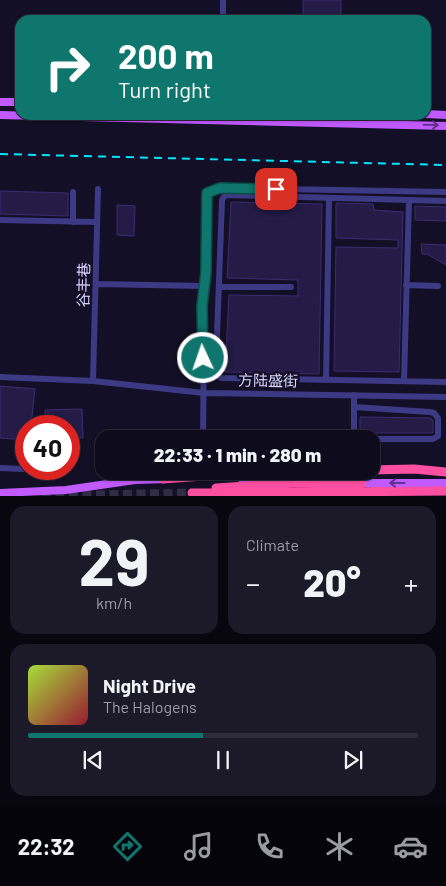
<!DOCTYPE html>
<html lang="en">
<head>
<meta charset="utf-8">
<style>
  body { margin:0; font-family:Barlow,"Noto Sans SC",sans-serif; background:#1c1929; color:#f1f3f6; height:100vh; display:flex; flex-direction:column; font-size:19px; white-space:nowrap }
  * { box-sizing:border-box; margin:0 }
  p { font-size:16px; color:#9b9ba3 }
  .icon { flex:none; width:28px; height:28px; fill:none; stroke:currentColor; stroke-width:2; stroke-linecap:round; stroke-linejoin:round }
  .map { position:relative; height:496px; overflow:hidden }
  .side { display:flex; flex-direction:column; gap:10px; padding:10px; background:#08060f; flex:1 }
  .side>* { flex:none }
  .top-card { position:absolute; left:15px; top:15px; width:416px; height:105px; border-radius:15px; box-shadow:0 1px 4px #0004,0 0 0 1px #2e2b3b; background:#0f766e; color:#fff; overflow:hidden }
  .speed { position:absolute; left:15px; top:415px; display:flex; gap:10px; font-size:25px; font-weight:700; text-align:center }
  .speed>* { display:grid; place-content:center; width:65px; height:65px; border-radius:50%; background:#0e0b1c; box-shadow:0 1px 4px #0004,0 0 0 1px #2e2b3b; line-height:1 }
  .speed .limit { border:8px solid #d22; background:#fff; color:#111 }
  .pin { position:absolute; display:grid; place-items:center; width:42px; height:42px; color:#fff; margin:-21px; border-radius:10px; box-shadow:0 2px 8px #0006 }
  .me { position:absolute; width:55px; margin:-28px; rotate:357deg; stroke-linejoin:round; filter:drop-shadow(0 0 4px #0008) }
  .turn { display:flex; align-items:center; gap:18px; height:105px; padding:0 20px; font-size:22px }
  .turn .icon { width:65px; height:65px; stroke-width:2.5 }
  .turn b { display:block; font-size:35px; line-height:42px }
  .big { font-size:38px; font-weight:800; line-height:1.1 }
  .side .widget { flex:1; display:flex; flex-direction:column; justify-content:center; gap:8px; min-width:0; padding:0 18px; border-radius:15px; background:#1c1929 }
  .side .dial { align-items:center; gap:0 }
  .dial b { font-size:65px; line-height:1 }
  .song { display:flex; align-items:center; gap:15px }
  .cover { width:60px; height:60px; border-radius:8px; background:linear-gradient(135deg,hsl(80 70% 55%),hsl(350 70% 35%)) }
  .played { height:5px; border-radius:2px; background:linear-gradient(90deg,#0f766e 45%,#2e2b3b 45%) }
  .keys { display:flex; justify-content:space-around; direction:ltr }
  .heat { display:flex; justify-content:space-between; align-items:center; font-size:28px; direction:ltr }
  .side .tiles { flex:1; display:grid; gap:10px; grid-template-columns:1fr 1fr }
  .widget:last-child { grid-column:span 2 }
  .trip { position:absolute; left:95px; top:430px; width:285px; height:50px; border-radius:15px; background:#0e0b1c; box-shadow:0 1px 4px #0004,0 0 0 1px #2e2b3b; font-weight:800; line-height:50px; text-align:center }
  .dock { display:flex; height:80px; justify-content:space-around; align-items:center; background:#06040b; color:#9b9ba3 }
  .dock .icon { width:35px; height:35px }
  .dock .active { color:#0f766e }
  .dock b { font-size:22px; color:#f1f3f6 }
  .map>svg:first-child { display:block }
</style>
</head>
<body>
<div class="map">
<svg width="446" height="496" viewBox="0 0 446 496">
  <rect width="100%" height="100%" fill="#130f26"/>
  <!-- building -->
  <path fill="#241b47" stroke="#3b2d73" d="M 303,0 L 341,0 L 341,20 L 303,20 Z
    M 0,191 L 68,193 L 68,216 L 0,214 Z
    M 231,202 L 322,204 L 319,374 L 225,372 L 229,295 L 298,296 L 298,280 L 227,278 Z
    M 336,203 L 373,204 L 374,210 L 403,212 L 399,372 L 334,371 L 336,247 L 398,248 L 398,240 L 336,238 Z
    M 117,205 L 135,206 L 134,236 L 117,235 Z
    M 415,206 L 446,207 L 446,221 L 415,220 Z
    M 421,244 L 446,245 L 446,265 L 427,254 L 422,254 Z
    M 0,386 L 35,389 L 31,426 L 26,426 L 26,440 L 0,438 Z
    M 82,409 L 83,438 L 69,438 L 69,426 L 46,426 L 45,410 Z
    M 360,417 L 431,418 L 431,420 L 433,420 L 433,433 L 364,433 L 360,431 Z"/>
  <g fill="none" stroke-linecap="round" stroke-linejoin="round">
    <!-- highway-tunnel -->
    <path stroke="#312d47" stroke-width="9" stroke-dasharray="9 4.5" stroke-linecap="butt" d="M 42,496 L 192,493"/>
    <!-- minor -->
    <path stroke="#3d3a85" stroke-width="6" d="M 223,0 L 223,20
      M 446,201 L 225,195 L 222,200 L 216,363 L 217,374 L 221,378 L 446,382
      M 0,220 L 97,222
      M 73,222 L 73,192
      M 96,284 L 204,286
      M 406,285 L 438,286
      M 219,287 L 291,287
      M 0,377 L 93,381 L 204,393 L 446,397
      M 326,380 L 329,198
      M 93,381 L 98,189
      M 404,381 L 409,200
      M 354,395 L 354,433 L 363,439
      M 354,407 L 430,412 L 434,413 L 438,418 L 438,436 L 433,439 L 371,439
      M 203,439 L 204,341 C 198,318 204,294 205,271 C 207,245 207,219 207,193 L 220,188 L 446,192
      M 0,468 L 23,469"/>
    <!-- major -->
    <path stroke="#c25bff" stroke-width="8" d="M 0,102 L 20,102
      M 426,114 L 446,115
      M 0,115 L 446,126
      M 241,478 L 289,477 L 317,479
      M 358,483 L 446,483
      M 0,493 L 66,490 L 135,480 L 167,479"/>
    <!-- highway -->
    <path stroke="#ff4fa3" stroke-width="9" d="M 371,470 L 414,469 L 446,472
      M 163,479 L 216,475 L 295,471
      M 216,488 L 291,483 L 362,483
      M 192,493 L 446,491"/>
    <!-- rail -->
    <path stroke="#00e5ff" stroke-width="2" stroke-dasharray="8 6" stroke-linecap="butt" d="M 0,154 L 446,165"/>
  </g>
  <!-- one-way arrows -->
  <defs><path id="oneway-shaft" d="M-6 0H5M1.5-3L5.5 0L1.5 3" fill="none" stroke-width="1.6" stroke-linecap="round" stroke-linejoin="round" transform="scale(1.25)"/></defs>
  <g stroke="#623188">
    <use href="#oneway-shaft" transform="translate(431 125) rotate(1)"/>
    <use href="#oneway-shaft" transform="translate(397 483) rotate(180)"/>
  </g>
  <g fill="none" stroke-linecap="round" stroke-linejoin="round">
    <!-- route casing -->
    <g stroke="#0a4d48" stroke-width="12">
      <path id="route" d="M 203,358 L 202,306 L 206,272 L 207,193 L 220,188 L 276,189"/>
    </g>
    <!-- route -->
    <use href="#route" stroke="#0f766e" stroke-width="9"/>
  </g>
  <g text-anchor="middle" stroke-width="5" stroke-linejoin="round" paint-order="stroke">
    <!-- street labels -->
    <g font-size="15" fill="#d9d4ff" stroke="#130f26">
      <text transform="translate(84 285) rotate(-89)" y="5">谷丰巷</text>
      <text transform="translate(268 381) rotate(1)" y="5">方陆盛街</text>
    </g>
  </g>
</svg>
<div class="speed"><div class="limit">40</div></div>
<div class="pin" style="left:276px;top:189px;background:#d93025"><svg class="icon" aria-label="arrive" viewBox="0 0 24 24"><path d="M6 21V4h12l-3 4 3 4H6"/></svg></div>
<svg class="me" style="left:203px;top:358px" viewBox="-20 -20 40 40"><circle r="17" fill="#0f766e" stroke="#fff" stroke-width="3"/><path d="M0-11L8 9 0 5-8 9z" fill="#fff"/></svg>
<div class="trip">22:33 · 1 min · 280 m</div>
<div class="top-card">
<div class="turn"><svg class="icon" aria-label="right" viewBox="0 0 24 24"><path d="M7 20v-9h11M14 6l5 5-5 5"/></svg><div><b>200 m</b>Turn right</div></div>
</div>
</div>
<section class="side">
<div class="tiles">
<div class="widget dial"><b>29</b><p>km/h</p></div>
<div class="widget"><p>Climate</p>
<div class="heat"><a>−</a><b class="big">20°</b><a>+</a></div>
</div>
<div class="widget">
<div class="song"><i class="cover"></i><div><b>Night Drive</b><p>The Halogens</p></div></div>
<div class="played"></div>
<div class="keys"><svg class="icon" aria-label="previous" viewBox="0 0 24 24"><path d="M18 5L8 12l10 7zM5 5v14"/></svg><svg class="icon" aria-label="pause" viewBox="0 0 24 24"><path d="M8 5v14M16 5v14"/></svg><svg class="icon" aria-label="next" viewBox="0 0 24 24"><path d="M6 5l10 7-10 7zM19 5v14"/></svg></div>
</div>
</div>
</section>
<nav class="dock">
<b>22:32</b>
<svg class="icon active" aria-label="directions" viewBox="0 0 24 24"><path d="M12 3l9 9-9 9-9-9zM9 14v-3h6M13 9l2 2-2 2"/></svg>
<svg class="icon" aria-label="music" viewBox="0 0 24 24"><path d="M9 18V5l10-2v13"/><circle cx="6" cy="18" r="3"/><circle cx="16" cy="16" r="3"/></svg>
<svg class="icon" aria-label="phone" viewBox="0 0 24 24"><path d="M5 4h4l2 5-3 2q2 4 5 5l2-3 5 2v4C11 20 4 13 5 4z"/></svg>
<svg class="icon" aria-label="climate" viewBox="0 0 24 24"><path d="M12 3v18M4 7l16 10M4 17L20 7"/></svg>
<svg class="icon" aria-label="car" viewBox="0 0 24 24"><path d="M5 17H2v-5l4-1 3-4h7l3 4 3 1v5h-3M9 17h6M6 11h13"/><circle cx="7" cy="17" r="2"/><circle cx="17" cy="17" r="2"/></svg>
</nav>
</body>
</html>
